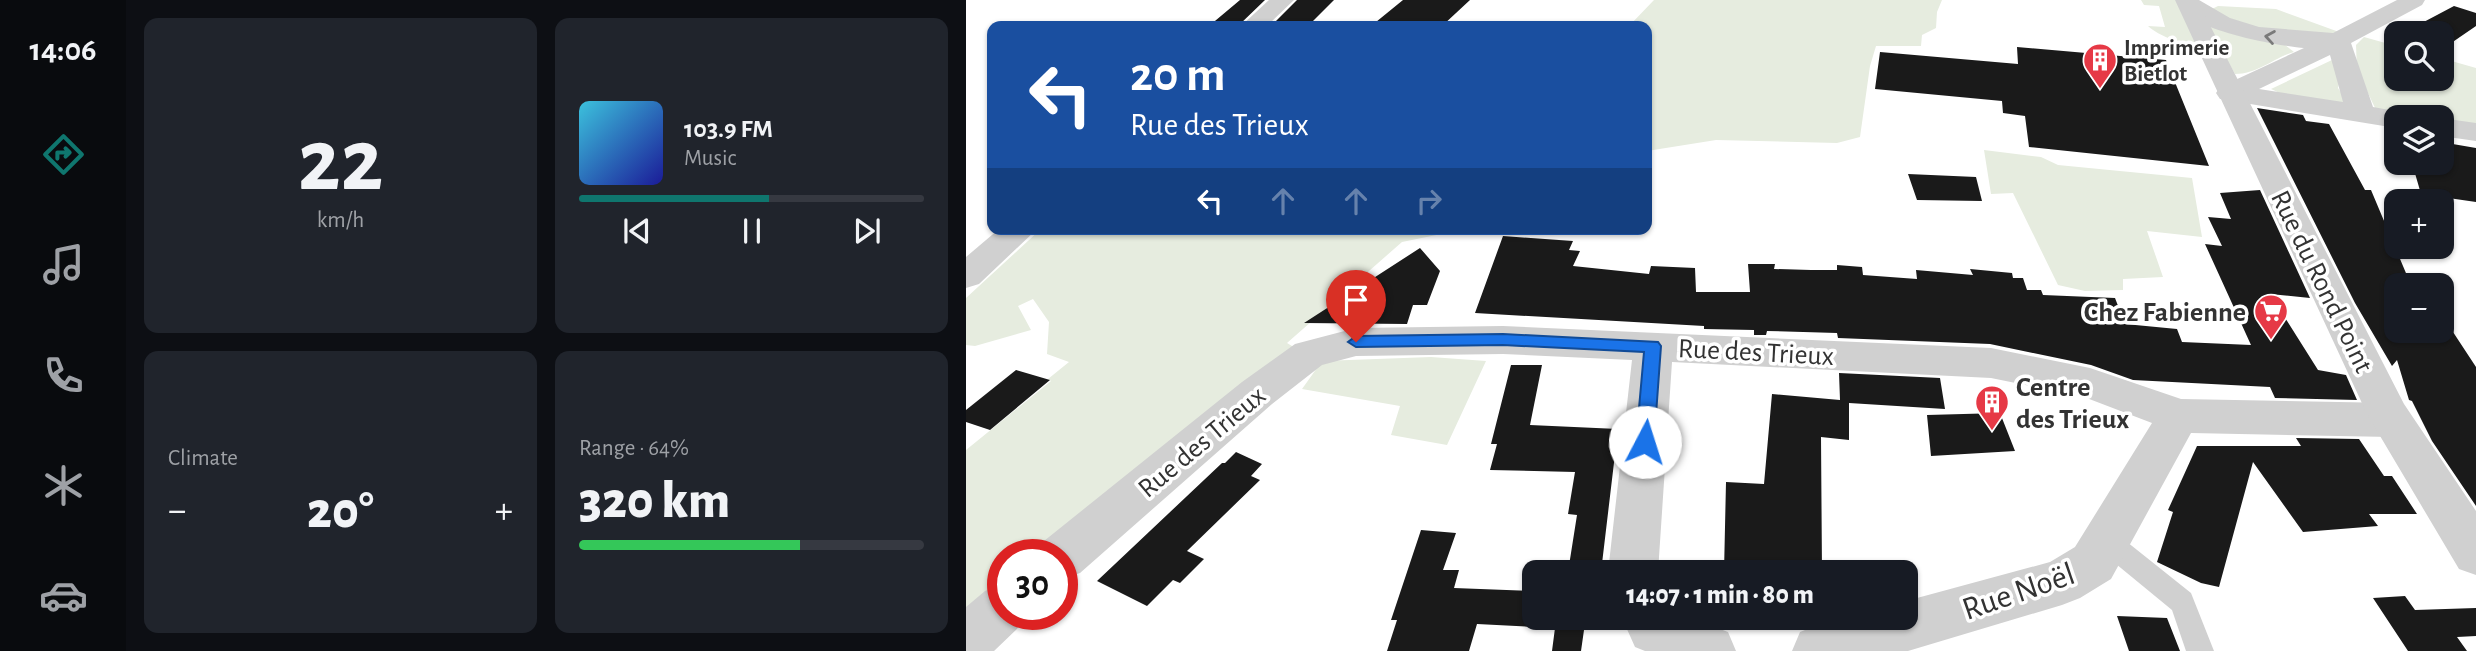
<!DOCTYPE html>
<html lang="en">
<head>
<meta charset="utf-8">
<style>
  body { margin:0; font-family:"Alegreya Sans",sans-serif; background:#20242c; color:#f1f3f6; height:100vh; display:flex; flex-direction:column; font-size:26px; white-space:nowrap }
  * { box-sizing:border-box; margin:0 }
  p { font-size:23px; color:#9ea1a6 }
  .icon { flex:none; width:38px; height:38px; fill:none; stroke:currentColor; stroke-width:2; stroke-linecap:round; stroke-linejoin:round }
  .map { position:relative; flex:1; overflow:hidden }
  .drawer { display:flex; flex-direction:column; gap:18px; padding:18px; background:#0d0f14; width:840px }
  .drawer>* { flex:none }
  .banner { position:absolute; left:21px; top:21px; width:665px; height:214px; border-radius:14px; box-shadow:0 2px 5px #0004; background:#1a4fa0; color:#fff; overflow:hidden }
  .tools { position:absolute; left:1418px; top:21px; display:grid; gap:14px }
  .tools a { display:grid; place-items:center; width:70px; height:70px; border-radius:14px; background:#171b24; box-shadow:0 2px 5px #0004; font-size:35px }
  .speed { position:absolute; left:21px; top:539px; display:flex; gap:14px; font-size:35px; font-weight:700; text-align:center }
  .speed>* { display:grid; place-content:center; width:91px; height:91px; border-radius:50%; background:#171b24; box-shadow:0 2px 5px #0004; line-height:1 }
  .speed .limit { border:10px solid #d22; background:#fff; color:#111 }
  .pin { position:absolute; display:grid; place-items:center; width:60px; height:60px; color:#fff; margin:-72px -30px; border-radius:50% 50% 50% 0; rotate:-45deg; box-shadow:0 0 7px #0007 }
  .pin .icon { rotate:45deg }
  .me { position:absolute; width:77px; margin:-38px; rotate:5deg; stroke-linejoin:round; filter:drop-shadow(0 0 5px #0008) }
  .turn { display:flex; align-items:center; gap:24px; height:147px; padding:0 28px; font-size:32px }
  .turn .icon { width:91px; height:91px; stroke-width:2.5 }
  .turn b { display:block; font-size:49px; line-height:60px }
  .lanes { display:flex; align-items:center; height:66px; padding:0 28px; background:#0003; justify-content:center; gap:35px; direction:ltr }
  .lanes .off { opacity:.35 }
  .big { font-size:52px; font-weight:800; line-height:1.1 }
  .drawer .widget { flex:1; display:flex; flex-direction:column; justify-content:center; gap:10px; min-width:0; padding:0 24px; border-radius:14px; background:#20242c }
  .drawer .dial { align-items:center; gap:0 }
  .dial b { font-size:91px; line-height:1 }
  .song { display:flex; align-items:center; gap:21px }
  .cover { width:84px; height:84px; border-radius:10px; background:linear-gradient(135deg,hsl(190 70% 55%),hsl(240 70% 35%)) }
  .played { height:7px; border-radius:4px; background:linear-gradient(90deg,#0f766e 55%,#363941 55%) }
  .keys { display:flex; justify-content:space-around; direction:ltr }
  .heat { display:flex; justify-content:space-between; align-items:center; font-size:38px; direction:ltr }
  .charge { height:10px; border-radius:5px; background:linear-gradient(90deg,#34c759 64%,#363941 0) }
  .drawer .tiles { flex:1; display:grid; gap:18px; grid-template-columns:repeat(2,1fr) }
  .trip { position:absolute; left:556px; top:560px; width:396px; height:70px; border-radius:14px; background:#171b24; box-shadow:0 2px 5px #0004; font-weight:800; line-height:70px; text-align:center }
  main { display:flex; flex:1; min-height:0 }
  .tabs { display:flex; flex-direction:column; width:126px; justify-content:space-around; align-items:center; background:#090b0e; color:#9ea1a6 }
  .tabs .icon { width:49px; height:49px }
  .tabs .selected { color:#0f766e }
  .tabs b { font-size:32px; color:#f1f3f6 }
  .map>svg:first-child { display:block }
</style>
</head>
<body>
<main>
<nav class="tabs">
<b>14:06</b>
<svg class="icon selected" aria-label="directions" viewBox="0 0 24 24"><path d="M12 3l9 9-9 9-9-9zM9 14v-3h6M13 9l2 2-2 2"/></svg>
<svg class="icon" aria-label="music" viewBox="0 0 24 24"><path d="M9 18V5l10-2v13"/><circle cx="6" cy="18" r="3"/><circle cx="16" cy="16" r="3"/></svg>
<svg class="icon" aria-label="phone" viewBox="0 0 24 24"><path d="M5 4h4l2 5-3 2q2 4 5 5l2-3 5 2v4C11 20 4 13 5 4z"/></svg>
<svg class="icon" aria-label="climate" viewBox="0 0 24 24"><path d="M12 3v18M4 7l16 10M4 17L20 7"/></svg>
<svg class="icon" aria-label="car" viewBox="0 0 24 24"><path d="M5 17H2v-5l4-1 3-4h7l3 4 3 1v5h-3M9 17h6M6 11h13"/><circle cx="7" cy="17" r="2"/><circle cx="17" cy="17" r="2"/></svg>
</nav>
<section class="drawer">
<div class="tiles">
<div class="widget dial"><b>22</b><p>km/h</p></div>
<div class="widget">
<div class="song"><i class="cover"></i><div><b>103.9 FM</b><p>Music</p></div></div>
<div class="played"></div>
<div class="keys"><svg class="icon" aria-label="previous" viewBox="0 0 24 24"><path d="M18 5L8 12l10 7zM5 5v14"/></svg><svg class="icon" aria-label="pause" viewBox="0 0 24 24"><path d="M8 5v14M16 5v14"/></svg><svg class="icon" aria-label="next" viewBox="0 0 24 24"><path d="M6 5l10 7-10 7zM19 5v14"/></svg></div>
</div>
<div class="widget"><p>Climate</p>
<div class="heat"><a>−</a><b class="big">20°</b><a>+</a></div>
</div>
<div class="widget"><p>Range · 64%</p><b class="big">320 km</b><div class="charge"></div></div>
</div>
</section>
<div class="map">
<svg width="1510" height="651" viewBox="0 0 1510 651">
  <rect width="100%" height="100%" fill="#fff"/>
  <!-- green -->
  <path fill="#e6ecdf" d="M 688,0 L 976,0 L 971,12 L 970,28 L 956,35 L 955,46 L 910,46 L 904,66 L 894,137 L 871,143 L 750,140 L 681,151 L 681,26 L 663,26 Z
    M 1175,0 L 1212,0 L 1233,44 C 1218,45 1194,37 1182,26 L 1199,27 L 1193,6 L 1178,5 Z
    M 1252,6 L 1310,9 L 1373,32 L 1342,37 L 1317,37 L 1236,14 Z
    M 1241,25 L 1319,45 L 1328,52 C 1307,58 1292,74 1269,74 Z
    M 1398,37 L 1430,46 L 1430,79 L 1475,79 L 1475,58 L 1510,68 L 1510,127 L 1475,122 L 1475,117 L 1445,117 L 1411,112 L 1391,70 L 1390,45 Z
    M 1366,60 L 1375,71 L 1372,88 L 1384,106 L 1316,94 L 1305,89 Z
    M 1018,150 L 1075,157 L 1092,165 L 1226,178 L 1236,237 L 1181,231 L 1197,277 L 1157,279 L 1157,290 L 1119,291 L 1092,285 L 1047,193 L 1025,194 Z
    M 75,229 L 500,229 L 436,242 L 321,343 L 331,349 L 81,555 L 37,555 L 37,595 L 0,628 L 0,450 L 85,381 L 82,379 L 103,362 L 81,354 L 83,322 L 67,299 L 52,306 L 65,330 L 9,346 L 0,345 L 0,298 Z
    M 465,357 L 520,361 L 481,445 L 425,435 L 434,406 L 336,389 L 356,361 Z"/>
  <!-- building -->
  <path fill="#1a1a1a" d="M 274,0 L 299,0 L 272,26 L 243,26 Z
    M 331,0 L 368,0 L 342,26 L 305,26 Z
    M 437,0 L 504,0 L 476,26 L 410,22 Z
    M 1488,6 L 1510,13 L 1510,26 L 1475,50 L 1475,33 L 1437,33 Z
    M 1051,47 L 1200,60 L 1243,166 L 1063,147 L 1059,116 L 1037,113 L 1036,101 L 909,89 L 914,52 L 1052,64 Z
    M 1291,108 L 1337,115 L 1340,121 L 1363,124 L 1399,190 L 1405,190 L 1445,285 L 1430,285 L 1430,331 L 1469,331 L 1472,338 L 1487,332 L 1510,367 L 1510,506 L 1466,441 L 1446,401 L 1443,400 L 1431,360 L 1426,366 L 1389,303 Z
    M 1475,142 L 1510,148 L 1510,202 L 1455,194 L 1446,163 L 1475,163 Z
    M 942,174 L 1010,177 L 1016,201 L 951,200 Z
    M 1294,190 L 1344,298 L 1304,294 L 1352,370 L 1380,375 L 1391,400 L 1309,398 L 1304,387 L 1167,380 L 1125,365 L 1024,344 L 872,338 L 871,333 L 801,331 L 800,335 L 788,335 L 788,330 L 738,329 L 738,326 L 509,313 L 537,236 L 607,241 L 603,250 L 614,251 L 607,266 L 683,274 L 685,266 L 729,268 L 730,292 L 784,292 L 782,264 L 809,264 L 808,269 L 845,270 L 871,270 L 871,265 L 896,267 L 897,275 L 951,279 L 950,270 L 1007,275 L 1004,269 L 1046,273 L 1047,278 L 1057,278 L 1061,290 L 1075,290 L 1077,295 L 1149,298 L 1159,324 L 1211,329 L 1216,342 L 1285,345 L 1239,244 L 1256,246 L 1242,217 L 1265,219 L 1254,193 Z
    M 454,248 L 474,271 L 461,305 L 447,305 L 441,324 L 338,323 Z
    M 545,365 L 576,365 L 564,425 L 652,429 L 635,572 L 602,572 L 611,515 L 602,514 L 609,472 L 524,470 L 531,444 L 525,444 Z
    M 50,370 L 84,380 L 24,430 L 0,422 L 0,410 Z
    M 873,373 L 974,378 L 979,409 L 883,403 L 883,440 L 855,437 L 856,572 L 758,572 L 760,482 L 798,484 L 806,394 L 874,400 Z
    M 1034,413 L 1049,451 L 965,456 L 961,415 Z
    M 1330,438 L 1393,439 L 1418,476 L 1426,476 L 1451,514 L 1403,514 L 1412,526 L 1337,532 L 1287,462 L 1253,587 L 1235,583 L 1191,562 L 1207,512 L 1202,510 L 1231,446 L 1335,446 Z
    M 270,452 L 296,464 L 285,476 L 294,480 L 221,551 L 238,559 L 214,583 L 207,580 L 181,606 L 131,581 L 256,463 L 259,463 Z
    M 455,530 L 490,533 L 477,570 L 493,570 L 488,588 L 569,591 L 569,618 L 627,618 L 625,630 L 618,630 L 615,651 L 586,651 L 589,628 L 511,624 L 503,651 L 421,651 L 431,620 L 425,620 Z
    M 1439,596 L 1449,610 L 1510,608 L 1510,636 L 1491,637 L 1501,651 L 1442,651 L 1407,598 Z
    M 1151,616 L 1201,618 L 1214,651 L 1163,651 Z"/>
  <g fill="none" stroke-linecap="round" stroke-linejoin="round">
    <!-- service -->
    <path fill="#d0d0d0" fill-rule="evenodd" d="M 1142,531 L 1151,534 L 1225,593 L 1248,651 L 1220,651 L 1206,610 L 1133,550 L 1130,542 L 1133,534 Z"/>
    <!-- minor -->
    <path fill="#d0d0d0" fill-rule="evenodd" d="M 303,0 L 328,0 L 301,26 L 275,26 Z
      M 1211,0 L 1233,0 L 1264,18 L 1293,27 L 1367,33 L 1431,0 L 1459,0 L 1456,5 L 1385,43 L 1407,107 L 1440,113 L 1443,117 L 1430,117 L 1430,128 L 1254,99 L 1250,93 L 1254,87 L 1338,48 C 1313,46 1213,29 1211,0 ZM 1364,55 L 1377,102 L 1293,89 Z
      M 1475,118 L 1510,123 L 1510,141 L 1475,136 Z
      M 33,229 L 71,229 L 13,284 L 0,288 L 0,257 Z
      M 537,326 L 1025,348 L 1124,368 L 1215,399 L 1425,403 L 1440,408 L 1447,420 L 1440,432 L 1425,437 L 1225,433 L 1145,579 L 1114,598 L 1096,605 L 942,651 L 826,651 L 834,632 C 873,616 898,618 940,618 L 940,601 L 1084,562 L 1109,547 L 1186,423 L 1118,397 L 1025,378 L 706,362 L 692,572 L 642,572 L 666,360 L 537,354 L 390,356 L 356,365 L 306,404 L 114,573 L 96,579 L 96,555 L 72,555 L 78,541 L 276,382 L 329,344 L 390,328 Z
      M 37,584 L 37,614 L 60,614 L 55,625 L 28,651 L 0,651 L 0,607 L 19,591 Z
      M 656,618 L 725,618 L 762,632 L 770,651 L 679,651 L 669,647 Z"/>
    <!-- tertiary -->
    <path fill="#d0d0d0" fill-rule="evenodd" d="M 1209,0 L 1231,0 L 1438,404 L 1510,511 L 1510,575 L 1493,569 L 1401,414 Z"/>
  </g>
  <!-- one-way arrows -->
  <defs><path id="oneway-chevron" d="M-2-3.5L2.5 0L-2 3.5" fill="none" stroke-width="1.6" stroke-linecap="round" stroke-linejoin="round" transform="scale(1.75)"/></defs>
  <use stroke="#7a7a7a" href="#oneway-chevron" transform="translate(1304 37) rotate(-171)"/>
  <!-- route -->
  <path fill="#1a73e8" stroke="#114b97" stroke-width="2" d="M 537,334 L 692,342 L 695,346 L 688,442 L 685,447 L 679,449 L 672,447 L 670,442 L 678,352 L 537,345 L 390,347 L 382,342 L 390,336 Z"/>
  <!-- icons -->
  <defs>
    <g id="building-pin" transform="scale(1.75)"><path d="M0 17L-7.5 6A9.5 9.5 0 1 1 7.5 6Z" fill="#e63946" stroke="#fff"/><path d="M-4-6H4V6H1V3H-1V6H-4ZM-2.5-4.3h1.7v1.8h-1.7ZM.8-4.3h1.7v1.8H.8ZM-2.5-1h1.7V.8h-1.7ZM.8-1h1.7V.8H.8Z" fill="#fff"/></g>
    <g id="supermarket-pin" transform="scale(1.75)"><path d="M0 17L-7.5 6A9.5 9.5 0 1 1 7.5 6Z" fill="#e63946" stroke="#fff"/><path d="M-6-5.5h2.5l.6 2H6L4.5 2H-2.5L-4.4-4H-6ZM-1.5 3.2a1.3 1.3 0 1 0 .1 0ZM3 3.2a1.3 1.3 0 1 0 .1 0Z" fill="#fff"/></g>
  </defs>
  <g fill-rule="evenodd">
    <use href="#building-pin" x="1134" y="60"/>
    <use href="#supermarket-pin" x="1305" y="311"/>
    <use href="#building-pin" x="1026" y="402"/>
  </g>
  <g text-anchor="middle" stroke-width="7" stroke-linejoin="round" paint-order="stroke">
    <!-- far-poi labels -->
    <g font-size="23" font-weight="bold" fill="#333" stroke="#fff" text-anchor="start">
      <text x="1158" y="55">Imprimerie<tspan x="1158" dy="26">Bietlot</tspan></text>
    </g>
    <!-- street labels -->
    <g font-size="28" fill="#333" stroke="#fff">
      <text transform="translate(1357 281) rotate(64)" y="10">Rue du Rond Point</text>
      <text transform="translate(790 351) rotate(3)" y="10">Rue des Trieux</text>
      <text transform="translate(235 441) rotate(-40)" y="10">Rue des Trieux</text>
    </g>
    <!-- poi labels -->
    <g font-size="28" font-weight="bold" fill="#333" stroke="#fff" text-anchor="end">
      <text x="1280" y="321">Chez Fabienne</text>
      <text x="1050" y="396" text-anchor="start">Centre<tspan x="1050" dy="32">des Trieux</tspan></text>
    </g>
    <!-- near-street labels -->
    <g font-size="33" fill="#333" stroke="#fff">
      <text transform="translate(1052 590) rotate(-19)" y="12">Rue Noël</text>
    </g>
  </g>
</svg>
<div class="tools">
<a><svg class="icon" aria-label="search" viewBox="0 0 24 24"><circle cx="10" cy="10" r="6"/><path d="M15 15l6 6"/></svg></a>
<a><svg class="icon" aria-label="layers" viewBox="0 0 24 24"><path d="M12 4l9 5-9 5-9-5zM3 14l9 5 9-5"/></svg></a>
<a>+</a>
<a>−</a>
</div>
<div class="speed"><div class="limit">30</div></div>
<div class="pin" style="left:390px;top:342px;background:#d93025"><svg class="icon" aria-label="arrive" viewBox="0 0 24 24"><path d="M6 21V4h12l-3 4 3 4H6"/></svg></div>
<svg class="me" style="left:679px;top:442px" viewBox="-20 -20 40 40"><circle r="19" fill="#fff"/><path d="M0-13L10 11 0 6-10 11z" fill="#1a73e8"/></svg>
<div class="trip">14:07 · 1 min · 80 m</div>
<div class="banner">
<div class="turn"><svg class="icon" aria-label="left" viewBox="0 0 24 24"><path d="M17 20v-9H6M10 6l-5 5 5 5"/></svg><div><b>20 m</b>Rue des Trieux</div></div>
<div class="lanes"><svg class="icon" aria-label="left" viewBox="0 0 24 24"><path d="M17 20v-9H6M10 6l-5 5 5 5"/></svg><svg class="icon off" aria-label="ahead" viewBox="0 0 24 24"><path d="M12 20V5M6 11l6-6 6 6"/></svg><svg class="icon off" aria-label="ahead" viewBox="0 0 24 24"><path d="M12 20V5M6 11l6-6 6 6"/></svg><svg class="icon off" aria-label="right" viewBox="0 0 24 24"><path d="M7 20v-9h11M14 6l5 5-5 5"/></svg></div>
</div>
</div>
</main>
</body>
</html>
